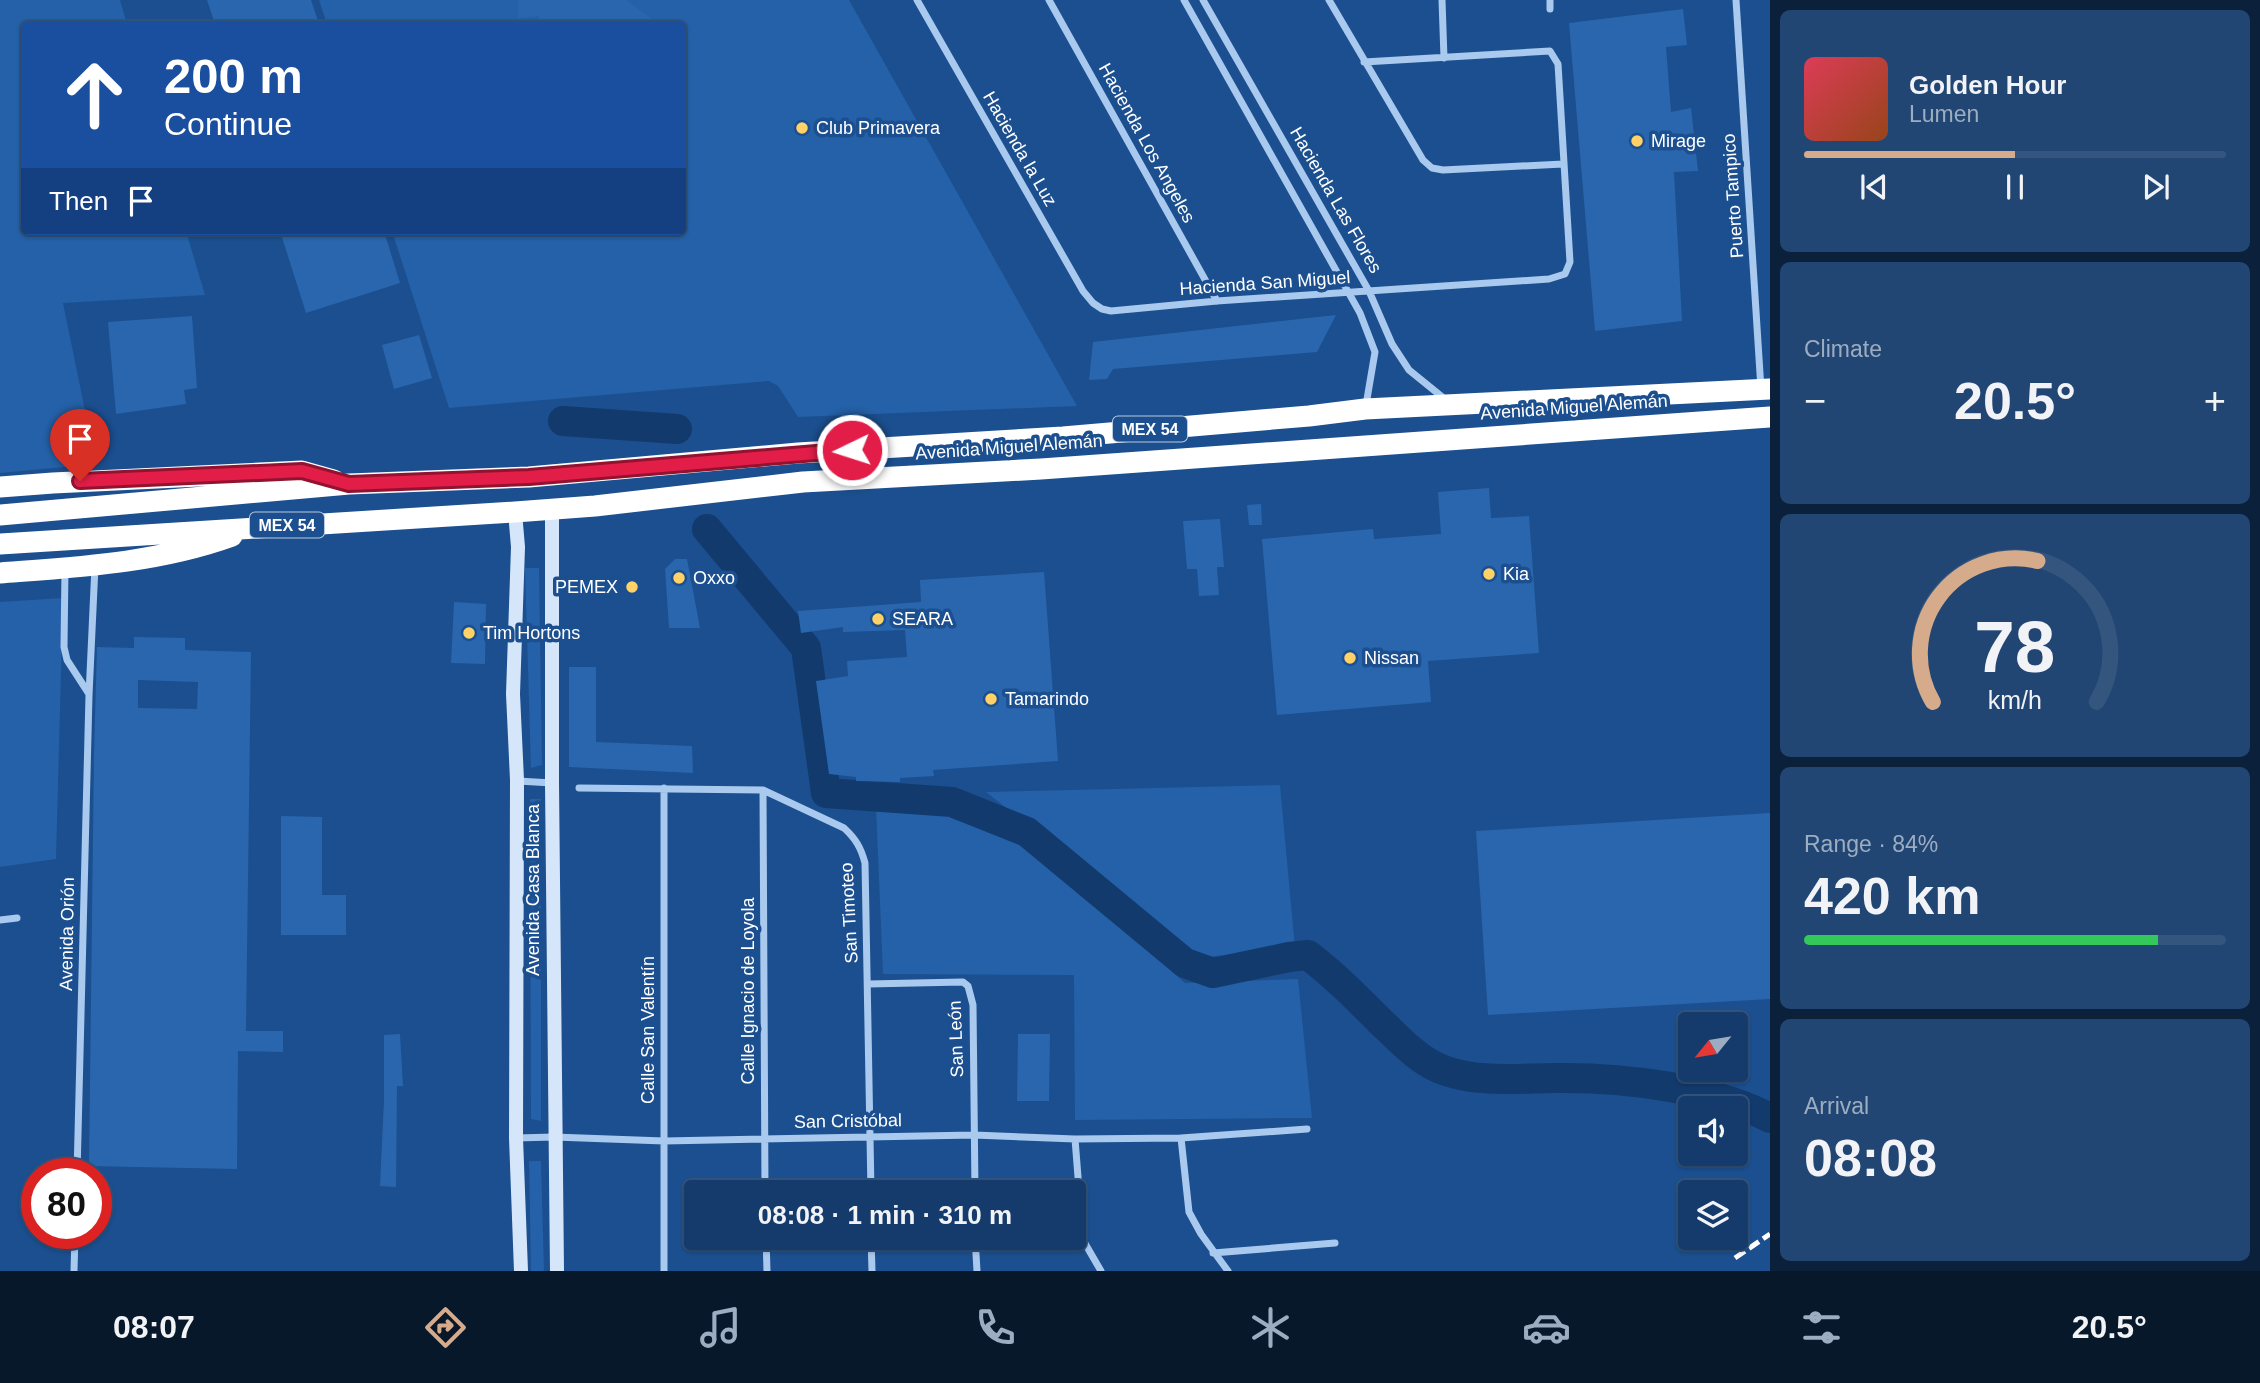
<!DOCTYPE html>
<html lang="en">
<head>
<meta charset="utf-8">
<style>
  body { margin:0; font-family:Arial,sans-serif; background:#214673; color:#f1f3f6; height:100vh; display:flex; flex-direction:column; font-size:26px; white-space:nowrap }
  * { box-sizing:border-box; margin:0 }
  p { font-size:23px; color:#9dadc1 }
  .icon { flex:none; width:38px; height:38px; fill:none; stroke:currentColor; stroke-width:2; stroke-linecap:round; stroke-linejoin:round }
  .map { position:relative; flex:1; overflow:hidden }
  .details { display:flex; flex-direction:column; gap:10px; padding:10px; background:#0b203b; width:490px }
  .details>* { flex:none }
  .hud { position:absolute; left:21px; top:21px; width:665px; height:214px; border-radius:7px; box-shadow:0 2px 5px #0004,0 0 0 2px #33557e; background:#1a4fa0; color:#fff; overflow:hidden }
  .needle { width:46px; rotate:240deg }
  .buttons { position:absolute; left:1678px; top:1012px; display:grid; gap:14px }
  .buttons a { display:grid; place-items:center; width:70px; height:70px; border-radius:7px; background:#143b6b; box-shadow:0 2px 5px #0004,0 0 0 2px #33557e; font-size:35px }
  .speed { position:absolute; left:21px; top:1158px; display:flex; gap:14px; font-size:35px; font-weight:700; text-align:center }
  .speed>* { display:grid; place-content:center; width:91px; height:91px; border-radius:50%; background:#143b6b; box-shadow:0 2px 5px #0004,0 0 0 2px #33557e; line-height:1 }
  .speed .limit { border:10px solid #d22; background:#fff; color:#111 }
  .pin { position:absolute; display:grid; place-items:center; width:60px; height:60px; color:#fff; margin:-72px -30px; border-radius:50% 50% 50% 0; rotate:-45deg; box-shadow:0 0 7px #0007 }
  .pin .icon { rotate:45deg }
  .me { position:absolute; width:77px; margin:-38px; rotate:266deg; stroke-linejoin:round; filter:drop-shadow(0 0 5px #0008) }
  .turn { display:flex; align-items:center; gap:24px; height:147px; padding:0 28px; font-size:32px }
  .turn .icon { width:91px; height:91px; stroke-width:2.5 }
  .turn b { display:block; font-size:49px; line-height:60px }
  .then { display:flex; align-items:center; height:66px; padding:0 28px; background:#0003; gap:14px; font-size:26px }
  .big { font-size:52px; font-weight:700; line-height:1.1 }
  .details .widget { flex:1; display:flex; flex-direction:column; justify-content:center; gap:10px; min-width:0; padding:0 24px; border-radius:10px; background:#214673 }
  .details .dial { align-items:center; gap:0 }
  .dial svg { height:182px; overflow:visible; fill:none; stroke:#33557e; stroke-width:7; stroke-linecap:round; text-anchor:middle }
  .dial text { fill:#f1f3f6; stroke:none }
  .song { display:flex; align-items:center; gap:21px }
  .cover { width:84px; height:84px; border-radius:10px; background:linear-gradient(135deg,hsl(350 70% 55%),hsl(20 70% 35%)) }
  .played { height:7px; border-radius:4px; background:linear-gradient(90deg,#d6ab8b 50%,#33557e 50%) }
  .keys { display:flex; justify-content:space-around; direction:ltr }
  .heat { display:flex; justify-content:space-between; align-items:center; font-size:38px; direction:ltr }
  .charge { height:10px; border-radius:5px; background:linear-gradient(90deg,#34c759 84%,#33557e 0) }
  .trip { position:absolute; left:684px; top:1180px; width:402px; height:70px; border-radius:7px; background:#143b6b; box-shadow:0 2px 5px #0004,0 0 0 2px #33557e; font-weight:700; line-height:70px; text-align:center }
  .menu { display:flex; height:112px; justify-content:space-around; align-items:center; background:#08182b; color:#9dadc1 }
  .menu .icon { width:49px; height:49px }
  .menu .active { color:#d6ab8b }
  .menu b { font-size:32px; color:#f1f3f6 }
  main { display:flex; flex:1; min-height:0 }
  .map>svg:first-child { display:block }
</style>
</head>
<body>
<main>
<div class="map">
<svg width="1770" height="1271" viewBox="0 0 1770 1271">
  <rect width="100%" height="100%" fill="#1b4f8f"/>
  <!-- green -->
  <path fill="#2461a8" d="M 0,0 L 120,0 L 127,24 L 24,24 L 24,231 L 186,231 L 205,295 L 63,303 L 96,464 L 0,473 Z
    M 319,0 L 849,0 L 1077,406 L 798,417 L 778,386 L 769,381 L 449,408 L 392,231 L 682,231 L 682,24 L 327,24 Z
    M 525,568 L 539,568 L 542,765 L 531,768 Z
    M 63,598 L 56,859 L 0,867 L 0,602 Z
    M 1280,785 L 1295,948 L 1196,958 L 986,792 Z
    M 530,799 L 541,799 L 541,1121 L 531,1119 Z
    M 876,808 L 941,810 L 999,831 L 1032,847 L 1185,983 L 1298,979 L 1312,1118 L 1075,1120 L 1074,975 L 883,974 Z
    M 529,1161 L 541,1161 L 544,1271 L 531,1271 Z"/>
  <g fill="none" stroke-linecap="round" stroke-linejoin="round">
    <!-- river -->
    <path stroke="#123a6d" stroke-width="30" d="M 563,421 L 677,429
      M 707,529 L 806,648 L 826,793 L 952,802 L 1027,832 L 1185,963 L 1213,973 L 1289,957 L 1308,955 C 1334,975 1356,997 1379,1020 C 1399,1039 1419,1062 1446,1071 C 1481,1083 1521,1078 1557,1078 C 1622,1077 1713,1088 1770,1118"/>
  </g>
  <!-- building -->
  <path fill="#2a66ad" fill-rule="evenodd" d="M 207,0 L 311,0 L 319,24 L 215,24 Z
    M 518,0 L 626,0 L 659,24 L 540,24 L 539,16 L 518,18 Z
    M 1683,9 L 1687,45 L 1666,47 L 1671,112 L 1691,108 L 1698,171 L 1674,172 L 1682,321 L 1595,331 L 1569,23 Z
    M 280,231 L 384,231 L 400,283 L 306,313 Z
    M 1336,315 L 1317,352 L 1113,369 L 1107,379 L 1089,380 L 1093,342 Z
    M 192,316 L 197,388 L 184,390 L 186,404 L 116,414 L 108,322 Z
    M 419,335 L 432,378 L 394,389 L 382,345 Z
    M 1489,488 L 1491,518 L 1529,516 L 1539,653 L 1428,661 L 1431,702 L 1277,715 L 1262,539 L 1373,529 L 1374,539 L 1441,534 L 1438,492 Z
    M 1261,504 L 1262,525 L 1249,525 L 1247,505 Z
    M 1220,519 L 1224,567 L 1217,567 L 1219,595 L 1199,596 L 1197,569 L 1187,569 L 1183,521 Z
    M 675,559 L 687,559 L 700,628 L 669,628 L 665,569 Z
    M 1044,572 L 1058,761 L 933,770 L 934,776 L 900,778 L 900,782 L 856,781 L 856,777 L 829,774 L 816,681 L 848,676 L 847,661 L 907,657 L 905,630 L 843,632 L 843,627 L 801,633 L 798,611 L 921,602 L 920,580 Z
    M 454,602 L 486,604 L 485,664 L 451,663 Z
    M 134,637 L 185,638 L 185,650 L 251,652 L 246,1031 L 283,1031 L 283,1052 L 238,1051 L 237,1169 L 89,1166 L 94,753 L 97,647 L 134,648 ZM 138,680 L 198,682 L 197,709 L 138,708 Z
    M 569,667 L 596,667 L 596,742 L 692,746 L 693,773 L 569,767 Z
    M 1770,813 L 1770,999 L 1488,1015 L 1476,831 Z
    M 281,816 L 322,817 L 322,895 L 346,895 L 346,935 L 281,935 Z
    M 400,1034 L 403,1086 L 397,1086 L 396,1187 L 380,1186 L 384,1100 L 384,1035 Z
    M 1018,1034 L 1050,1034 L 1049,1101 L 1017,1101 Z"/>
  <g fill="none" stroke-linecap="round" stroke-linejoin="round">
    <!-- street -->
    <path stroke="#a9c9ee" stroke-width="7" d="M 917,0 L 1083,291 L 1093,303 L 1102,309 L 1111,311 L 1217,301 L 1549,279 L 1565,274 L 1570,262 L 1558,64 L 1550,51 L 1364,62
      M 1049,0 L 1217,301
      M 1184,0 L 1360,313 L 1375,352 L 1366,405
      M 1203,0 L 1369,291 L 1392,344 L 1409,370 L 1446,400
      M 1329,0 L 1423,160 L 1432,168 L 1443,170 L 1563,164
      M 1442,0 L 1444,58
      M 1550,0 L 1550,9
      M 1736,0 L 1761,389
      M 65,569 L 64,647 L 67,660 L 89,694
      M 518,781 L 552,783
      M 579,788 L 763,790 L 844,828 C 856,839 861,848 865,863 L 871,1192
      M 664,788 L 664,1271
      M 763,790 L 765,1192
      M 0,920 L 17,918
      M 868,984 L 963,982 L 968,986 L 973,1005 L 975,1192
      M 516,1138 L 554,1137 L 664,1141 L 974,1135 L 1075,1139 L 1181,1138 L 1307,1129
      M 1181,1138 L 1189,1212 L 1201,1234 L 1228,1271
      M 1075,1139 L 1083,1240 L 1101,1271
      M 77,1174 L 89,695 L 95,566
      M 766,1237 L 767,1271
      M 871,1237 L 872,1271
      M 975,1237 L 977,1271
      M 1213,1253 L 1335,1243
      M 74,1271 L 75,1234"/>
    <!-- secondary -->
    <path stroke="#d6e6fa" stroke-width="14" d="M 552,509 L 552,783 L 557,1271
      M 515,512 L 518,547 L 513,694 L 517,780 L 516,1138 L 521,1271"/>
    <!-- highway -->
    <path stroke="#fff" stroke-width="21" d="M 0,487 L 53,483 L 302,471 L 334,480
      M 0,515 L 349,484 L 529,477 L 798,453 L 1063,437 L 1309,416 L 1365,409 L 1770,389
      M 0,544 L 515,512 L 595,506 L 803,482 L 1041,469 L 1770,417
      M 0,573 C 78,567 157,563 232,536"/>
    <!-- rail -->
    <path stroke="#fff" stroke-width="5" stroke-dasharray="12 5" stroke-linecap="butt" d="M 1735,1258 L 1770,1234"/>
  </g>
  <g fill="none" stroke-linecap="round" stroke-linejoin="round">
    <!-- route casing -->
    <g stroke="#92132f" stroke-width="18">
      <path id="route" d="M 80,481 L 302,471 L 349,484 L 529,477 L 852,450"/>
    </g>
    <!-- route -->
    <use href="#route" stroke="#e11d48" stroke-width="12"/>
  </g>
  <!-- markers -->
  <g fill="#ffd166" stroke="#1b4f8f" stroke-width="2.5">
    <circle cx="802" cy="128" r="7"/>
    <circle cx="1637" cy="141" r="7"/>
    <circle cx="1489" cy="574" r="7"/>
    <circle cx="679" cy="578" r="7"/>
    <circle cx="632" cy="587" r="7"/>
    <circle cx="878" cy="619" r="7"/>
    <circle cx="469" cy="633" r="7"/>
    <circle cx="1350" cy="658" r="7"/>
    <circle cx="991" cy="699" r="7"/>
  </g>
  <g text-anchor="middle" stroke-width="7" stroke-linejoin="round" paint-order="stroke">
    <!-- shield labels -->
    <g fill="#1b4f8f" stroke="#bbcadd" stroke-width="2">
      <rect x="1113" y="416.5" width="74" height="25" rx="5"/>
      <rect x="250" y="512.5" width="74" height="25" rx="5"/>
    </g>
    <g font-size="16" font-weight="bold" fill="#fff">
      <text x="1150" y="435">MEX 54</text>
      <text x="287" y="531">MEX 54</text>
    </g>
    <!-- poi labels -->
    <g font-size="18" fill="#fff" stroke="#1b4f8f" text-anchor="start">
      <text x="816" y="134">Club Primavera</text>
      <text x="1651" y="147">Mirage</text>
      <text x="1503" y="580">Kia</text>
      <text x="693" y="584">Oxxo</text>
      <text x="618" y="593" text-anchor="end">PEMEX</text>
      <text x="892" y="625">SEARA</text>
      <text x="483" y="639">Tim Hortons</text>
      <text x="1364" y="664">Nissan</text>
      <text x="1005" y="705">Tamarindo</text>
    </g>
    <!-- street labels -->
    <g font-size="18" fill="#fff" stroke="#1b4f8f">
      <text transform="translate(1147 143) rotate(61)" y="6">Hacienda Los Angeles</text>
      <text transform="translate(1020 149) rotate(60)" y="6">Hacienda la Luz</text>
      <text transform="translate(1733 196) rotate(-94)" y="6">Puerto Tampico</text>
      <text transform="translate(1336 200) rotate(60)" y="6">Hacienda Las Flores</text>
      <text transform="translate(1265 283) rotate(-4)" y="6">Hacienda San Miguel</text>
      <text transform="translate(1574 407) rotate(-4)" y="6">Avenida Miguel Alemán</text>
      <text transform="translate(1009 447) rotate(-4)" y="6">Avenida Miguel Alemán</text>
      <text transform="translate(533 890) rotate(-90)" y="6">Avenida Casa Blanca</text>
      <text transform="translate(849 913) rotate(-93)" y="6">San Timoteo</text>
      <text transform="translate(67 934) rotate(-89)" y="6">Avenida Orión</text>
      <text transform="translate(748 991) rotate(-90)" y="6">Calle Ignacio de Loyola</text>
      <text transform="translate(648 1030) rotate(-90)" y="6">Calle San Valentín</text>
      <text transform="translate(956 1039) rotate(-92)" y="6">San León</text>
      <text transform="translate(848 1121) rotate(-1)" y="6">San Cristóbal</text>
    </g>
  </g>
</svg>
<div class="buttons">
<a><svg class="needle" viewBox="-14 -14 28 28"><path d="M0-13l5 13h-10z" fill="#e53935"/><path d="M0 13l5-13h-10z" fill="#9dadc1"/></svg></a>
<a><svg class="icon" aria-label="sound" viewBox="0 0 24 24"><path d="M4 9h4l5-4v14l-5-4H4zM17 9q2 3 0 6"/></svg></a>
<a><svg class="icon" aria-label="layers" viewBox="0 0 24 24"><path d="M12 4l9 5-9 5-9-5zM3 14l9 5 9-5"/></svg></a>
</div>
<div class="speed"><div class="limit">80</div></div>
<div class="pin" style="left:80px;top:481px;background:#d93025"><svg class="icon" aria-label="arrive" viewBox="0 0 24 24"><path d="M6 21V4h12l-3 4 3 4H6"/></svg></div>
<svg class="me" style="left:852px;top:450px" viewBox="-20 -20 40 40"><circle r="17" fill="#e11d48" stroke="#fff" stroke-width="3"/><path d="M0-11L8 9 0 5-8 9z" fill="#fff"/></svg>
<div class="trip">08:08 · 1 min · 310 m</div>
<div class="hud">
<div class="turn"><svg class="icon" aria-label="ahead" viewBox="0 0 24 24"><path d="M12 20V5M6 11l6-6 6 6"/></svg><div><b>200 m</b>Continue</div></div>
<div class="then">Then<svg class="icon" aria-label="arrive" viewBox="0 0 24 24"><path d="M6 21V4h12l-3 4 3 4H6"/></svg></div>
</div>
</div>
<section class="details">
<div class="widget">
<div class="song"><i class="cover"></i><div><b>Golden Hour</b><p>Lumen</p></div></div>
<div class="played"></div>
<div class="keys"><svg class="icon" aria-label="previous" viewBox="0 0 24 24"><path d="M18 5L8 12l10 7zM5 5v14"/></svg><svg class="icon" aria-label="pause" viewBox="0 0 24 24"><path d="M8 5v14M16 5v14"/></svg><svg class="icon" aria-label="next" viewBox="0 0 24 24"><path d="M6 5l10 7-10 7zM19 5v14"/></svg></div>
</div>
<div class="widget"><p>Climate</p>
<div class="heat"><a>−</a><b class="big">20.5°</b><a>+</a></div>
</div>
<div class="widget dial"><svg viewBox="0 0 100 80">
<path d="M14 69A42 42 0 1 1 86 69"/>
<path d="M14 69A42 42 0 0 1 60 7" stroke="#d6ab8b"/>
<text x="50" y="56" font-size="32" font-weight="700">78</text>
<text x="50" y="72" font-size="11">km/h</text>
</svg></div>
<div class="widget"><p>Range · 84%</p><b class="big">420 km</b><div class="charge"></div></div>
<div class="widget"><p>Arrival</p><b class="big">08:08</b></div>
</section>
</main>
<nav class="menu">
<b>08:07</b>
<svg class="icon active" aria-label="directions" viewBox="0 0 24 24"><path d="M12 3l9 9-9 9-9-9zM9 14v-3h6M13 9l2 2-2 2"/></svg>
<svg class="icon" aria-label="music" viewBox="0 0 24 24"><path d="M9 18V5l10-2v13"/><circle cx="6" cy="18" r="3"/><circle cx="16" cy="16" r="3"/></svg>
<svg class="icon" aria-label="phone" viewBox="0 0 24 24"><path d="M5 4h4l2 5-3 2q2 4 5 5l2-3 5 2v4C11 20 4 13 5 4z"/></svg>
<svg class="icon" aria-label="climate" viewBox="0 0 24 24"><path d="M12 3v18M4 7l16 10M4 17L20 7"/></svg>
<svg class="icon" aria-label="car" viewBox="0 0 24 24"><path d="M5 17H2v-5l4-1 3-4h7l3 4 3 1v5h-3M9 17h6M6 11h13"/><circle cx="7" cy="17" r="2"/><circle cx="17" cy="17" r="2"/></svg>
<svg class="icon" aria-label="filters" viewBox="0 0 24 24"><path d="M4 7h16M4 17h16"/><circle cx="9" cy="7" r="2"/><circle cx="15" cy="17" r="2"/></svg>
<b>20.5°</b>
</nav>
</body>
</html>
